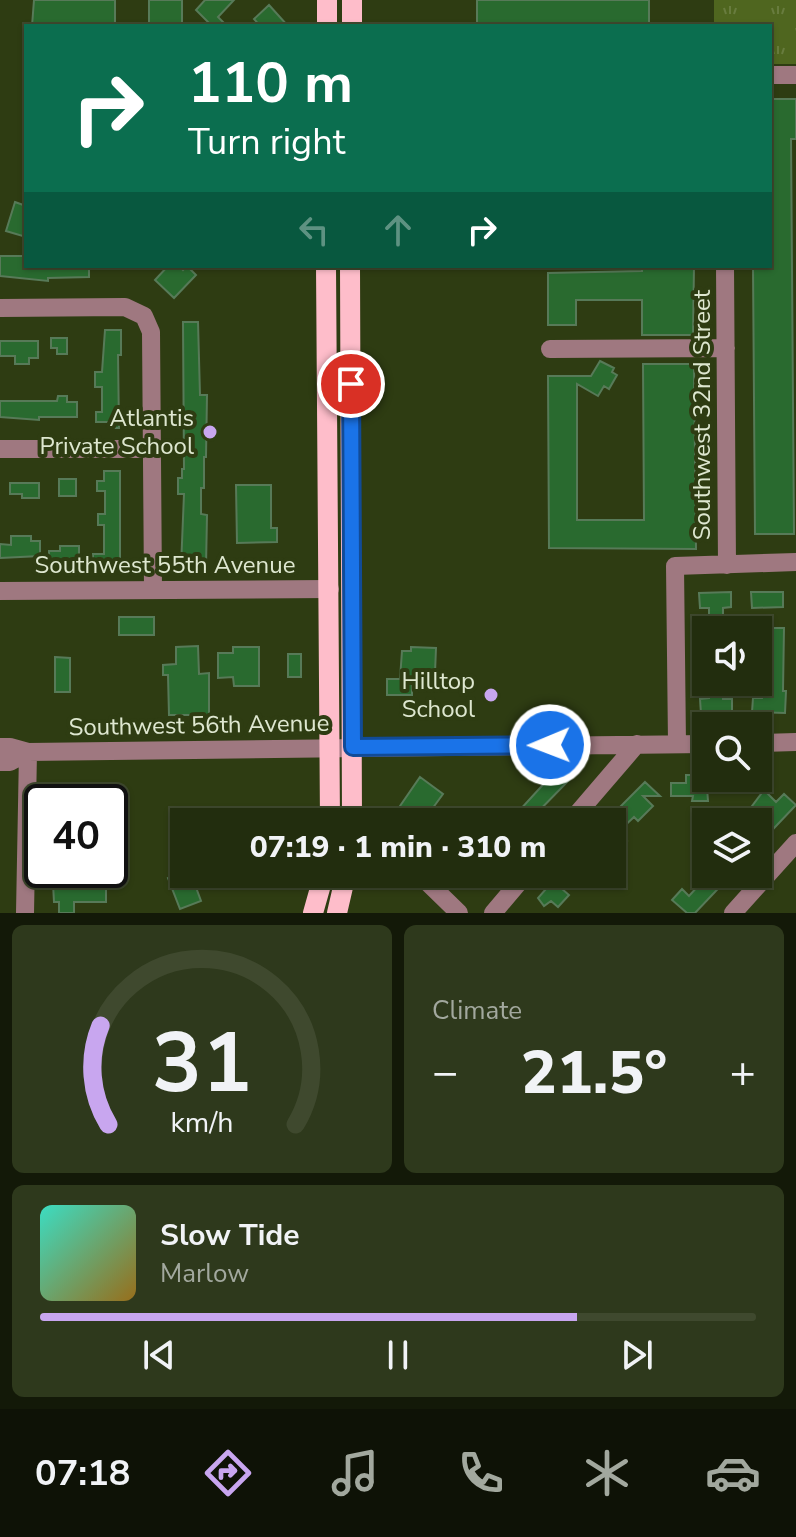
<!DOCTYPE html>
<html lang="en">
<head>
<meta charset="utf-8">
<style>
  body { margin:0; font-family:"Nunito Sans",sans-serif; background:#2e391c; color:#f1f3f6; height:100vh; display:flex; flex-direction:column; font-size:30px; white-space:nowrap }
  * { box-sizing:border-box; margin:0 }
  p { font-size:26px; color:#a2a89e }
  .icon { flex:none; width:44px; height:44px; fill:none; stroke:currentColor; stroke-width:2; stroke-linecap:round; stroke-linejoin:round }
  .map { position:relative; height:913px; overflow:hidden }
  .details { display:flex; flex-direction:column; gap:12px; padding:12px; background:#131908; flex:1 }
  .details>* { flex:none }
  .banner { position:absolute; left:24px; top:24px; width:748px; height:244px; border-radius:0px; box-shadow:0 2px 6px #0004,0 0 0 2px #3f492e; background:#0b6e4f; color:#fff; overflow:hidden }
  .buttons { position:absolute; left:692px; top:616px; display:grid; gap:16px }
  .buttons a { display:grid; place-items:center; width:80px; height:80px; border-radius:0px; background:#222d0e; box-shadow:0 2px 6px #0004,0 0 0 2px #3f492e; font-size:40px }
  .speed { position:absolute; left:24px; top:784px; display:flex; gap:16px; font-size:40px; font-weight:700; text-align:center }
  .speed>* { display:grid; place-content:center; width:104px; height:104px; border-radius:50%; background:#222d0e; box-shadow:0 2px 6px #0004,0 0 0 2px #3f492e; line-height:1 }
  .speed .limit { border:4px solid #111; border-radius:12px; background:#fff; color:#111 }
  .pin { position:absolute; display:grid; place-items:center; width:68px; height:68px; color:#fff; margin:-34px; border:4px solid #fff; border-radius:50%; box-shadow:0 2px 8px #0007 }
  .me { position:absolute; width:88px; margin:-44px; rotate:269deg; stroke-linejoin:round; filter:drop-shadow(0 0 6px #0008) }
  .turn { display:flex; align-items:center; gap:28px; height:168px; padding:0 32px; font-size:36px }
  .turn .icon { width:104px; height:104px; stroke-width:2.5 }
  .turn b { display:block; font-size:56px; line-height:68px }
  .lanes { display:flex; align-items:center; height:76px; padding:0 32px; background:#0003; justify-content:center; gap:40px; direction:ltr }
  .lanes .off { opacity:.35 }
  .big { font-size:60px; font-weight:800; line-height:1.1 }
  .details .tile { flex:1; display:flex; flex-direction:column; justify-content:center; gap:12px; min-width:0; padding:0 28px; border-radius:12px; background:#2e391c }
  .details .dial { align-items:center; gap:0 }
  .dial svg { height:208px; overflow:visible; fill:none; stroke:#3f492e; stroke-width:7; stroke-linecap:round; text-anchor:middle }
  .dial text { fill:#f1f3f6; stroke:none }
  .song { display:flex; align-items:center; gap:24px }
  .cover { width:96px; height:96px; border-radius:12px; background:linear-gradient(135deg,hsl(170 70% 55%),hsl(40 70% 35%)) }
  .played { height:8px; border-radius:4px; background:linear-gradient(90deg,#c8a6ef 75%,#3f492e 75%) }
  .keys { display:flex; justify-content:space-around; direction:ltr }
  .heat { display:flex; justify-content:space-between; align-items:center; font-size:44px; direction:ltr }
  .details .tiles { flex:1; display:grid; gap:12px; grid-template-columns:1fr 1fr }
  .tile:last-child { grid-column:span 2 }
  .trip { position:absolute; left:170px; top:808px; width:456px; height:80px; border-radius:0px; background:#222d0e; box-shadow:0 2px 6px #0004,0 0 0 2px #3f492e; font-weight:800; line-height:80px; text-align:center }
  .dock { display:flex; height:128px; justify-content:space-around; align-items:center; background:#0e1206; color:#a2a89e }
  .dock .icon { width:56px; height:56px }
  .dock .selected { color:#c8a6ef }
  .dock b { font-size:36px; color:#f1f3f6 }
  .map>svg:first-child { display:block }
</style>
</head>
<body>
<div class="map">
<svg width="796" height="913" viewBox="0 0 796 913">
  <defs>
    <pattern id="park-tufts" width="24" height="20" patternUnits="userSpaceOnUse" patternTransform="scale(2)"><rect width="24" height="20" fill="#4f661f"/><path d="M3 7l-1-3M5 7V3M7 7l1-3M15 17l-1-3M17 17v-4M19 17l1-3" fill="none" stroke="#687c3e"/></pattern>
  </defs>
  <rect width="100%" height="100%" fill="#2e3c12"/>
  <!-- park -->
  <path fill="url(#park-tufts)" d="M 714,0 L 796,0 L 796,64 L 770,64 L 770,26 L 714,26 Z"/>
  <!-- building -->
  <path fill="#296a2f" stroke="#577a58" stroke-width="2" d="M 34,0 L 115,0 L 115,26 L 32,26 Z
    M 149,0 L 182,0 L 182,26 L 149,26 Z
    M 205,0 L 234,0 L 218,17 L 227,26 L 212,26 L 196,10 Z
    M 477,0 L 649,0 L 649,26 L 477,26 Z
    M 269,5 L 288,26 L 260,26 L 254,19 Z
    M 770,99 L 796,99 L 796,139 L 791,139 L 794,534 L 755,534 L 753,266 L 770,266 Z
    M 15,202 L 26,206 L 26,237 L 6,231 Z
    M 0,256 L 26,256 L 26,266 L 89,266 L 89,277 L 48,278 L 48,281 L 0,276 Z
    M 168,266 L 179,266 L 183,270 L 187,266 L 196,275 L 174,298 L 155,280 Z
    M 642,266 L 694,266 L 693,335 L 642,335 L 642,300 L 576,300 L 576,325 L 548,325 L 548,273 L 642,271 Z
    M 183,322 L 198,322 L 200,395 L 207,395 L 206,457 L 204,457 L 204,488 L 201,488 L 201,514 L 207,515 L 206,567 L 181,567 L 184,494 L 178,494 L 178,478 L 182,478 L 182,469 L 184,469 Z
    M 105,330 L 121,330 L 121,355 L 118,355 L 119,428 L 108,428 L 108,422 L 96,422 L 96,412 L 102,412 L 102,387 L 95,387 L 95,372 L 102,372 Z
    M 51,338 L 67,338 L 67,354 L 57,354 L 57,348 L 51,348 Z
    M 0,341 L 38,341 L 38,358 L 29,358 L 29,364 L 15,364 L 15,356 L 0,356 Z
    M 600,361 L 614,368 L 612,372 L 617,375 L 609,389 L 604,386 L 598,396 L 577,384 L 577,520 L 644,520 L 643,364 L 694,364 L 696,549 L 549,548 L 548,376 L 591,376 Z
    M 58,396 L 67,396 L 67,402 L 77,402 L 77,417 L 39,417 L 39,420 L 0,417 L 0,401 L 57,401 Z
    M 104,471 L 120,471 L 120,569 L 93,569 L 93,554 L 104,554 L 104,525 L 98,525 L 98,514 L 105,514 L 105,491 L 97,491 L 97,481 L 104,481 Z
    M 59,479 L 76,479 L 76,496 L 59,496 Z
    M 10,483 L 39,483 L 39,498 L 22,498 L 22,494 L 10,494 Z
    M 236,485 L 271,485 L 271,528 L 277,528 L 277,542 L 237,543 Z
    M 11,536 L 31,536 L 31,541 L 40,541 L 40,556 L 0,558 L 0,544 L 11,545 Z
    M 60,546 L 79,546 L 79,563 L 49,562 L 49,551 L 60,551 Z
    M 731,592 L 731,607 L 723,608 L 723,630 L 709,630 L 709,608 L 700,608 L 699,593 Z
    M 751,592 L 783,592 L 783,607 L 752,608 Z
    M 119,617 L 154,617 L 154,635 L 119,635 Z
    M 758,628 L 784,628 L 783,691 L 786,691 L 785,713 L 752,712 L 753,698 L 762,698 L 763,679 L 762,675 L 758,675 Z
    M 198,646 L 199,674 L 209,673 L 209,715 L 169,715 L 168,675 L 163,675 L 163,665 L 176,664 L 176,647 Z
    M 233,647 L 259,647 L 259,686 L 234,686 L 233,677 L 218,678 L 218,653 L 233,653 Z
    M 411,647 L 436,648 L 435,673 L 425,673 L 425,679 L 412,678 L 412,695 L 387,695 L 387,679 L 400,679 L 402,651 L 411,651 Z
    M 288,654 L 301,654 L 301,677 L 288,677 Z
    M 55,657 L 70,658 L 70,692 L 55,692 Z
    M 709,689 L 723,689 L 723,699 L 732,699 L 732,714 L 701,714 L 700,699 L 709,698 Z
    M 561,765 L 573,776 L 528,822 L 518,812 Z
    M 686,775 L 706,775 L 708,801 L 692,801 L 693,796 L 671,796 L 671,783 L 686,783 Z
    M 420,777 L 443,794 L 427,816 L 435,822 L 389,822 Z
    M 645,782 L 660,796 L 643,796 L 653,806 L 638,821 L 634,817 L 618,832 L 627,841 L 618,850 L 612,844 L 612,822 L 605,822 Z
    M 764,790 L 776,802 L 784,794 L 796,805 L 758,845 L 758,822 L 740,822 Z
    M 104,792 L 104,802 L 58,802 L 58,793 Z
    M 179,874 L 191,874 L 201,901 L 180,909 L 168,878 Z
    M 709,874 L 732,874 L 695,913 L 687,913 L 672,900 L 682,889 L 689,896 Z
    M 553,881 L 569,895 L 558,907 L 551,901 L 544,906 L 538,898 Z
    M 53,884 L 106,884 L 106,902 L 74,902 L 74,913 L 59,913 L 59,902 L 54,902 Z"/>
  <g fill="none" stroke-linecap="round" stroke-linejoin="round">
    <!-- minor -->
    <path stroke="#9f7880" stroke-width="18" d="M 770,75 L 796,75
      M 725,266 L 727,565
      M 0,308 L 125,307 L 144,316 L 151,332 L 153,588
      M 550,349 L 726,348
      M 0,449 L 152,449
      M 0,591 L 330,589
      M 758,743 L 796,742
      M 677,744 L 675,566 L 796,562
      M 0,747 L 10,747 L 28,752 L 706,744
      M 0,762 L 10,762 L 28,752
      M 570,822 L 637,744
      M 419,874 L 459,913
      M 25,913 L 28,752
      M 493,913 L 526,874
      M 733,913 L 796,843"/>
    <!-- major -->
    <path stroke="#febdca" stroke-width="20" d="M 327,26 L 327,0
      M 352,26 L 352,0
      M 326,266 L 330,822
      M 350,266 L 352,822
      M 313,913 L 324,874
      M 337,913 L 346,874"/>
  </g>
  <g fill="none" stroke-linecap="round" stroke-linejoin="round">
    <!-- route casing -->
    <g stroke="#114b97" stroke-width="20">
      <path id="route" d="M 351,384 L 353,747 L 550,745"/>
    </g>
    <!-- route -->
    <use href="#route" stroke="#1a73e8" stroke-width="14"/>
  </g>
  <!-- markers -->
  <g fill="#c8a6ef" stroke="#2e3c12" stroke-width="3">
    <circle cx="210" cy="432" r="8"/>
    <circle cx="491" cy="695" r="8"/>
  </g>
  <g text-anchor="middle" stroke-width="8" stroke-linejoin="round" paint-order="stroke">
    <!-- street labels -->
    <g font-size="24" fill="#dee7d0" stroke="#2e3c12">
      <text transform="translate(702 415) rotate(-90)" y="8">Southwest 32nd Street</text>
      <text x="165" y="573">Southwest 55th Avenue</text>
      <text transform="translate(199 725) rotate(-1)" y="8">Southwest 56th Avenue</text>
    </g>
    <!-- poi labels -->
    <g font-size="24" fill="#dee7d0" stroke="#2e3c12" text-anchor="end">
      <text x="194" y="426">Atlantis<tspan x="194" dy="28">Private School</tspan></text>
      <text x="475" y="689">Hilltop<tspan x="475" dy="28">School</tspan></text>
    </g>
  </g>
</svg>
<div class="buttons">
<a><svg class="icon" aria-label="sound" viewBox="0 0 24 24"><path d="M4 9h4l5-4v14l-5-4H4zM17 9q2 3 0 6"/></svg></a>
<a><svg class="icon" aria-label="search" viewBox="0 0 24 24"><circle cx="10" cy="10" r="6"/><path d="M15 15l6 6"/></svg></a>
<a><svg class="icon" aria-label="layers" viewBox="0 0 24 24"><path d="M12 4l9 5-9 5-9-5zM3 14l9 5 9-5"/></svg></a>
</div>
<div class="speed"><div class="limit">40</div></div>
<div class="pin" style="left:351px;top:384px;background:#d93025"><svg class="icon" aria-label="arrive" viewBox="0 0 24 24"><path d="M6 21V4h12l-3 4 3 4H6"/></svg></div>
<svg class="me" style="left:550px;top:745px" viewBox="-20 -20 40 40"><circle r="17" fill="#1a73e8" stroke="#fff" stroke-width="3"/><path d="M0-11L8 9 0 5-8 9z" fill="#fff"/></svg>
<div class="trip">07:19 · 1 min · 310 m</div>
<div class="banner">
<div class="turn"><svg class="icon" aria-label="right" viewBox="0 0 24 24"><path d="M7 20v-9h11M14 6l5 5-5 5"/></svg><div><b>110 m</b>Turn right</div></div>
<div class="lanes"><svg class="icon off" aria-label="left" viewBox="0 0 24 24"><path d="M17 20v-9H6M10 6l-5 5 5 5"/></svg><svg class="icon off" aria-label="ahead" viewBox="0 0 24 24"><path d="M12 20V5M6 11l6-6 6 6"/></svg><svg class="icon" aria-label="right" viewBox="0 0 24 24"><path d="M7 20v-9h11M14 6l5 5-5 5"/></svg></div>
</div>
</div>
<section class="details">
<div class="tiles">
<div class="tile dial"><svg viewBox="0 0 100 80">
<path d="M14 69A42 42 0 1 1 86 69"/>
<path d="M14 69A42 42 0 0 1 11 31" stroke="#c8a6ef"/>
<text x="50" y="56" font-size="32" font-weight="700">31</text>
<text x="50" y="72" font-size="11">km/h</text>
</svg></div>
<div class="tile"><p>Climate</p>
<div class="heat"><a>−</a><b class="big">21.5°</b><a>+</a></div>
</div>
<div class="tile">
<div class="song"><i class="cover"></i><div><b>Slow Tide</b><p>Marlow</p></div></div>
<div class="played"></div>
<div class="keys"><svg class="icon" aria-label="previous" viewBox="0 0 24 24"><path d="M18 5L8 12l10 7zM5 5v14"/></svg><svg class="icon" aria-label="pause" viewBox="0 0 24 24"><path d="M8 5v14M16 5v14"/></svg><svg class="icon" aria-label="next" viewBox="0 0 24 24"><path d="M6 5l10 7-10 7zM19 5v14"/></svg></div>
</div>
</div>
</section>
<nav class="dock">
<b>07:18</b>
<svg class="icon selected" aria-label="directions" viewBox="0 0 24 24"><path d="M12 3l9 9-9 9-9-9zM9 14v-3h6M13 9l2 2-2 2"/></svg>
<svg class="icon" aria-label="music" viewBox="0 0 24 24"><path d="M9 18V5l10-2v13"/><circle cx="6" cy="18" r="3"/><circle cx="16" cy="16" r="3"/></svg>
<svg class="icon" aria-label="phone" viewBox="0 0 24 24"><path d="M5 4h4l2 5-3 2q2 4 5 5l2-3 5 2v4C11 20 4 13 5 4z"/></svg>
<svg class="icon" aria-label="climate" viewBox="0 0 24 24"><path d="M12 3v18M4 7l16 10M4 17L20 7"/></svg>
<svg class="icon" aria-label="car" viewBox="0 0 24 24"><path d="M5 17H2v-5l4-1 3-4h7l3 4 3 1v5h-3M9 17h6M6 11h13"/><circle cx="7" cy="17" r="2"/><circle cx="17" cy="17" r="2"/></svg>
</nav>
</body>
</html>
